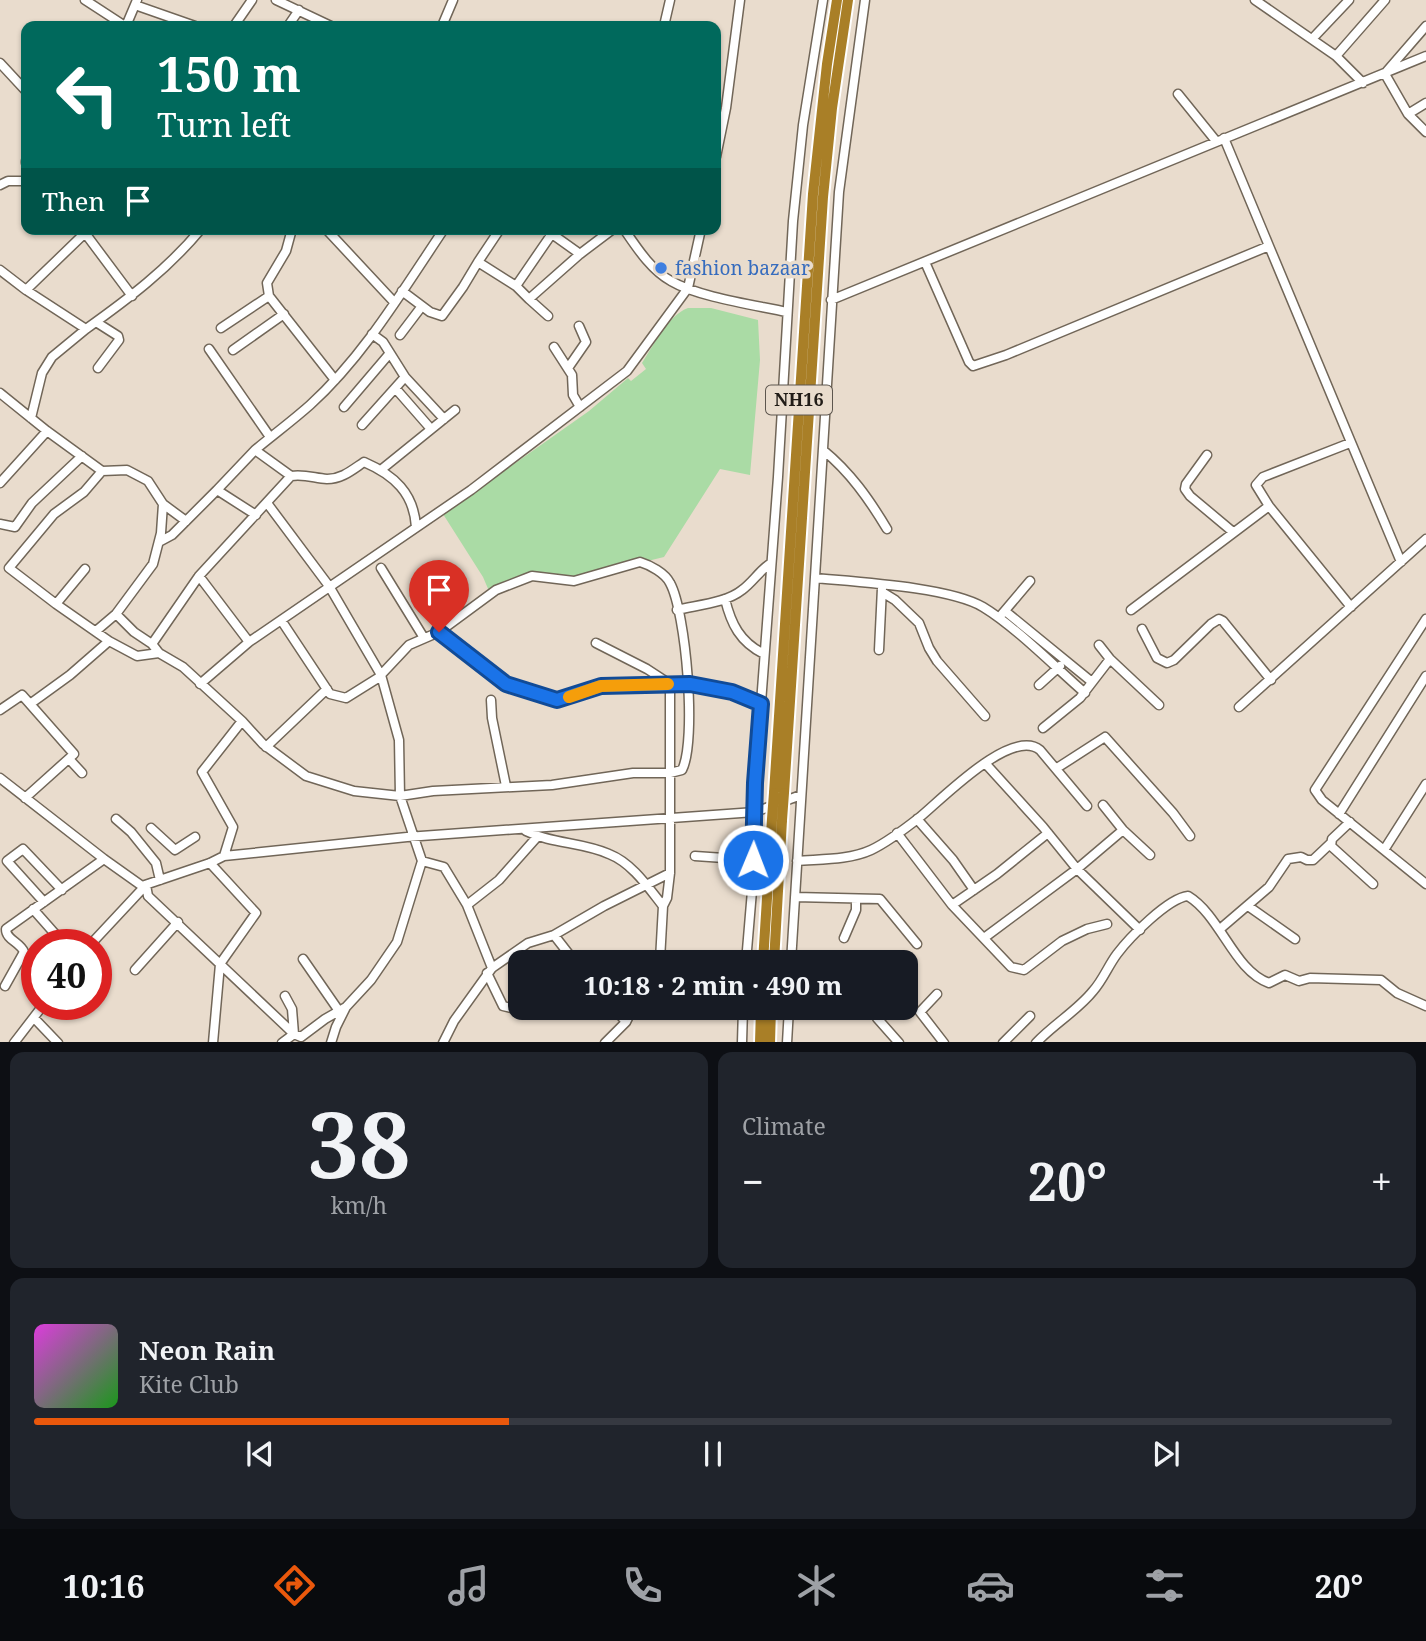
<!DOCTYPE html>
<html lang="en">
<head>
<meta charset="utf-8">
<style>
  body { margin:0; font-family:"Noto Serif",serif; background:#20242c; color:#f1f3f6; height:100vh; display:flex; flex-direction:column; font-size:26px; white-space:nowrap }
  * { box-sizing:border-box; margin:0 }
  p { font-size:23px; color:#9ea1a6 }
  .icon { flex:none; width:38px; height:38px; fill:none; stroke:currentColor; stroke-width:2; stroke-linecap:round; stroke-linejoin:round }
  .map { position:relative; height:1042px; overflow:hidden }
  .sheet { display:flex; flex-direction:column; gap:10px; padding:10px; background:#0d0f14; flex:1 }
  .sheet>* { flex:none }
  .hud { position:absolute; left:21px; top:21px; width:700px; height:214px; border-radius:14px; box-shadow:0 2px 5px #0004; background:#00695c; color:#fff; overflow:hidden }
  .speed { position:absolute; left:21px; top:929px; display:flex; gap:14px; font-size:35px; font-weight:700; text-align:center }
  .speed>* { display:grid; place-content:center; width:91px; height:91px; border-radius:50%; background:#171b24; box-shadow:0 2px 5px #0004; line-height:1 }
  .speed .limit { border:10px solid #d22; background:#fff; color:#111 }
  .pin { position:absolute; display:grid; place-items:center; width:60px; height:60px; color:#fff; margin:-72px -30px; border-radius:50% 50% 50% 0; rotate:-45deg; box-shadow:0 0 7px #0007 }
  .pin .icon { rotate:45deg }
  .me { position:absolute; width:77px; margin:-38px; rotate:1deg; stroke-linejoin:round; filter:drop-shadow(0 0 5px #0008) }
  .turn { display:flex; align-items:center; gap:24px; height:147px; padding:0 21px; font-size:32px }
  .turn .icon { width:91px; height:91px; stroke-width:2.5 }
  .turn b { display:block; font-size:49px; line-height:60px }
  .then { display:flex; align-items:center; height:66px; padding:0 21px; background:#0003; gap:14px; font-size:26px }
  .big { font-size:52px; font-weight:700; line-height:1.1 }
  .sheet .widget { flex:1; display:flex; flex-direction:column; justify-content:center; gap:10px; min-width:0; padding:0 24px; border-radius:14px; background:#20242c }
  .sheet .dial { align-items:center; gap:0 }
  .dial b { font-size:91px; line-height:1 }
  .song { display:flex; align-items:center; gap:21px }
  .cover { width:84px; height:84px; border-radius:10px; background:linear-gradient(135deg,hsl(300 70% 55%),hsl(120 70% 35%)) }
  .played { height:7px; border-radius:4px; background:linear-gradient(90deg,#ea580c 35%,#363941 35%) }
  .keys { display:flex; justify-content:space-around; direction:ltr }
  .heat { display:flex; justify-content:space-between; align-items:center; font-size:38px; direction:ltr }
  .sheet .tiles { flex:1; display:grid; gap:10px; grid-template-columns:1fr 1fr }
  .widget:last-child { grid-column:span 2 }
  .trip { position:absolute; left:508px; top:950px; width:410px; height:70px; border-radius:14px; background:#171b24; box-shadow:0 2px 5px #0004; font-weight:700; line-height:70px; text-align:center }
  .menu { display:flex; height:112px; justify-content:space-around; align-items:center; background:#090b0e; color:#9ea1a6 }
  .menu .icon { width:49px; height:49px }
  .menu .active { color:#ea580c }
  .menu b { font-size:32px; color:#f1f3f6 }
  .map>svg:first-child { display:block }
</style>
</head>
<body>
<div class="map">
<svg width="1426" height="1043" viewBox="0 0 1426 1043">
  <rect width="100%" height="100%" fill="#e9dccd"/>
  <!-- pitch -->
  <path fill="#aadba5" d="M 688,308 L 711,308 L 758,320 L 760,360 L 750,475 L 720,469 L 664,557 L 573,579 L 530,575 L 489,591 L 483,577 L 443,514 L 589,411 L 628,378 L 631,381 L 646,369 L 642,363 C 654,345 668,315 688,308 Z"/>
  <g fill="none" stroke-linecap="round" stroke-linejoin="round">
    <!-- minor casing -->
    <g stroke="#716658" stroke-width="11">
      <path id="minor" d="M 85,0 L 125,26
        M 276,0 L 331,26
        M 1255,0 L 1336,56 L 1363,83
        M 135,5 L 195,26
        M 126,26 L 137,0
        M 234,26 L 252,0
        M 288,26 L 299,10
        M 442,26 L 453,0
        M 664,26 L 670,0
        M 1313,38 L 1349,0
        M 1336,56 L 1385,0
        M 0,63 L 26,91
        M 1387,71 L 1426,26
        M 1385,74 L 1408,114 L 1426,132
        M 1178,94 L 1216,141
        M 1408,114 L 1426,103
        M 716,157 L 726,108 L 740,0
        M 26,161 L 26,163
        M 0,185 L 8,181 L 26,181
        M 82,229 L 132,296
        M 292,229 L 286,251 L 267,283 L 269,296 L 335,380
        M 326,229 L 394,302
        M 500,229 L 478,262 L 516,286
        M 545,229 L 580,254
        M 624,229 C 637,248 651,270 671,281 C 698,297 755,305 787,312
        M 551,235 L 516,286 L 529,299 L 580,254 L 613,229
        M 1269,246 L 1401,562
        M 925,262 L 969,362 L 973,366 L 1006,355 L 1269,246 L 1224,138
        M 0,270 L 26,290 L 85,233
        M 26,290 L 86,329 L 52,357 L 42,373 L 31,418
        M 402,291 L 430,312 L 442,316 L 463,287 L 478,262
        M 529,299 L 548,316
        M 831,300 L 1426,56
        M 96,322 L 118,336 L 119,340 L 98,368
        M 221,328 L 269,296
        M 86,329 C 128,299 168,269 201,229
        M 372,334 L 383,342 L 405,377 L 444,419
        M 400,335 L 422,306
        M 554,347 L 572,375 L 573,395 L 580,407
        M 209,349 L 270,437
        M 233,350 L 284,314
        M 568,368 L 586,342 L 579,326
        M 396,389 L 431,429
        M 0,393 L 47,431 L 102,471 L 127,470 L 148,481 L 163,504 L 161,533 L 153,564 L 116,614 L 96,631
        M 344,407 L 390,353
        M 362,425 L 405,377
        M 1350,443 L 1263,477 L 1256,485 L 1269,506 L 1351,607
        M 255,450 L 217,490 L 256,515
        M 823,450 C 850,472 869,499 887,529
        M 1207,455 L 1186,484 L 1185,489 L 1190,496 L 1233,532
        M 382,469 L 455,410
        M 291,476 L 255,450 C 273,435 292,421 310,405 C 364,356 403,290 444,229
        M 0,483 L 47,431
        M 267,503 L 329,586 L 381,675 L 399,740 L 400,796 L 422,861 L 397,942 L 371,980 L 346,1007 L 336,1027 L 331,1043
        M 163,504 L 186,521
        M 0,524 L 15,527 L 32,503 L 82,456
        M 159,542 L 172,535 L 217,490
        M 381,568 L 424,638
        M 199,576 L 249,642
        M 815,578 C 857,582 949,587 983,607 C 1016,627 1055,667 1085,693
        M 882,592 L 895,600 L 919,623 L 929,648 L 937,661 L 985,716
        M 725,599 C 731,624 740,642 764,654
        M 56,604 L 9,568 L 54,514 L 84,492 L 102,471
        M 677,610 C 697,605 726,603 742,590 C 753,582 759,571 771,563
        M 1131,610 L 1269,506
        M 1005,611 L 1092,682
        M 116,614 L 134,632 L 152,644 L 159,653 L 183,667 L 242,721 L 263,744 L 306,776 L 354,791 L 400,796 L 433,791 L 552,785 L 633,773 L 670,773 L 682,770 C 697,741 686,612 670,583 C 665,573 650,565 640,562 L 574,581 L 532,576 L 496,590 L 439,632
        M 1002,614 L 1030,581
        M 1426,619 L 1315,790 L 1322,800 L 1426,884
        M 281,620 L 330,694 L 346,698 L 378,678 L 409,645 L 439,632 L 506,684 L 557,700 L 601,686 L 689,684 L 732,692 L 761,704
        M 1142,629 L 1157,658 L 1167,663 L 1174,660 L 1211,624 L 1219,619 L 1223,621 L 1271,680
        M 109,641 L 137,656 L 159,653
        M 596,643 L 647,669 L 670,684 L 670,873 L 667,898 L 663,906 L 660,960
        M 152,644 L 199,576 L 291,476 C 305,474 314,478 327,479 C 342,479 352,470 364,462 C 394,475 414,493 416,527
        M 1099,645 L 1110,659 L 1159,705
        M 879,650 L 882,588
        M 200,684 L 249,642 L 471,490 L 627,371 L 688,288 L 701,229
        M 1039,685 L 1060,666
        M 491,700 L 492,718 L 506,786
        M 1239,707 L 1426,539
        M 0,710 L 22,695 L 30,704
        M 1043,728 L 1080,698 L 1110,659
        M 266,747 L 327,689
        M 70,760 L 82,773
        M 985,763 L 1043,827 L 1077,869 L 1140,930
        M 1057,768 L 1105,737 L 1173,813 L 1190,836
        M 0,778 L 104,859 L 142,886 L 210,863 L 224,856 L 407,837 L 755,812 L 801,795
        M 25,798 L 74,754 L 30,704 L 70,675 L 109,641 L 56,604 L 85,569
        M 1103,805 L 1123,830 L 1150,855
        M 1339,814 L 1426,676
        M 116,819 L 131,832 L 156,863 L 160,880
        M 917,819 L 953,860 L 974,890
        M 1350,822 L 1332,839 L 1331,846 L 1373,884
        M 151,828 L 175,850 L 195,837
        M 526,831 C 552,844 582,842 609,854 C 632,863 648,887 663,906
        M 897,833 L 952,905 L 1011,967 L 1024,970 L 1062,941 L 1087,929 L 1107,924
        M 1384,850 L 1426,784
        M 224,856 L 233,827 L 202,772 L 242,721
        M 695,856 L 753,860
        M 422,861 L 444,867 L 467,905 L 492,968
        M 797,861 C 822,859 849,860 871,850 C 888,842 906,828 920,817 C 943,798 1012,727 1040,750 L 1087,806
        M 210,863 L 256,913 L 220,964 L 213,1043
        M 146,885 L 148,896 L 294,1034 L 301,1037 L 325,1019 L 346,1007
        M 795,897 L 880,899 L 917,944
        M 44,902 L 7,861 L 23,849 L 62,890
        M 467,905 L 499,880 L 537,837
        M 952,905 L 997,874 L 1048,833
        M 1248,906 L 1295,939
        M 33,909 L 56,935 L 71,945
        M 1220,929 L 1269,887 L 1288,859 L 1301,857 L 1307,860 L 1313,860 L 1331,843
        M 554,935 L 575,962
        M 844,938 L 856,910 L 856,899
        M 984,938 L 1077,869 L 1123,830
        M 90,945 L 146,885
        M 303,959 L 339,1011
        M 657,962 L 667,958 L 746,961
        M 746,962 L 753,879 L 755,783 L 778,477 L 793,221 L 803,125 L 823,0
        M 791,962 L 839,192 L 865,0
        M 135,970 L 178,922
        M 487,973 L 503,1006 L 511,1008 L 520,1004
        M 5,986 L 24,952 C 20,942 6,940 6,929 L 104,859
        M 937,994 L 920,1012 L 944,1043
        M 614,1008 L 626,1022
        M 34,1018 L 58,1043
        M 877,1018 L 899,1043
        M 14,1043 L 44,1004
        M 282,1043 L 294,1034 L 292,1009 L 285,996
        M 443,1043 L 454,1021 L 492,968 L 528,943 L 554,935 L 604,906 L 670,873
        M 605,1043 L 626,1022 L 633,1008
        M 742,1043 L 743,1008
        M 787,1043 L 789,1008
        M 1003,1043 L 1030,1016
        M 1036,1043 C 1054,1024 1078,1010 1093,991 C 1103,980 1108,966 1117,954 C 1129,938 1168,898 1188,896 C 1221,916 1234,971 1269,983 L 1285,975 L 1299,981 L 1310,978 L 1381,980 L 1397,993 L 1426,1006"/>
    </g>
    <!-- highway casing -->
    <g stroke="#fff" stroke-width="14">
      <path id="highway" d="M 774,793 L 813,194 L 827,64 L 837,0
        M 784,793 L 823,197 L 832,108 L 848,0
        M 763,962 L 772,819
        M 774,962 L 782,820
        M 760,1043 L 761,1008
        M 770,1043 L 771,1008"/>
    </g>
    <!-- minor -->
    <use href="#minor" stroke="#fff" stroke-width="8"/>
    <!-- highway -->
    <use href="#highway" stroke="#a97f27" stroke-width="10"/>
    <!-- highway-bridge casing -->
    <g stroke="#fff" stroke-width="14" stroke-linecap="butt">
      <path id="highway-bridge" d="M 772,819 L 774,793
        M 782,820 L 784,793"/>
    </g>
    <!-- highway-bridge -->
    <use href="#highway-bridge" stroke="#a97f27" stroke-width="10"/>
  </g>
  <g fill="none" stroke-linecap="round" stroke-linejoin="round">
    <!-- route casing -->
    <g stroke="#114b97" stroke-width="18">
      <path id="route" d="M 439,632 L 506,684 L 557,700 L 601,686 L 690,684 L 732,692 L 761,704 L 755,783 L 753,860"/>
    </g>
    <!-- route -->
    <use href="#route" stroke="#1a73e8" stroke-width="12"/>
    <!-- slow -->
    <path stroke="#f59e0b" stroke-width="12" d="M 569,697 L 601,686 L 668,684"/>
  </g>
  <!-- markers -->
  <circle fill="#3f7fe0" stroke="#e9dccd" stroke-width="2.5" cx="661" cy="268" r="7"/>
  <g text-anchor="middle" stroke-width="7" stroke-linejoin="round" paint-order="stroke">
    <!-- shield labels -->
    <rect fill="#e9dccd" stroke="#5d564e" stroke-width="2" x="766" y="385.5" width="66" height="29" rx="5"/>
    <g font-size="18" font-weight="bold" fill="#211c17">
      <text x="799" y="406">NH16</text>
    </g>
    <!-- shop labels -->
    <g font-size="19" fill="#366cbe" stroke="#e9dccd" text-anchor="start">
      <text x="675" y="275">fashion bazaar</text>
    </g>
  </g>
</svg>
<div class="speed"><div class="limit">40</div></div>
<div class="pin" style="left:439px;top:632px;background:#d93025"><svg class="icon" aria-label="arrive" viewBox="0 0 24 24"><path d="M6 21V4h12l-3 4 3 4H6"/></svg></div>
<svg class="me" style="left:753px;top:860px" viewBox="-20 -20 40 40"><circle r="17" fill="#1a73e8" stroke="#fff" stroke-width="3"/><path d="M0-11L8 9 0 5-8 9z" fill="#fff"/></svg>
<div class="trip">10:18 · 2 min · 490 m</div>
<div class="hud">
<div class="turn"><svg class="icon" aria-label="left" viewBox="0 0 24 24"><path d="M17 20v-9H6M10 6l-5 5 5 5"/></svg><div><b>150 m</b>Turn left</div></div>
<div class="then">Then<svg class="icon" aria-label="arrive" viewBox="0 0 24 24"><path d="M6 21V4h12l-3 4 3 4H6"/></svg></div>
</div>
</div>
<section class="sheet">
<div class="tiles">
<div class="widget dial"><b>38</b><p>km/h</p></div>
<div class="widget"><p>Climate</p>
<div class="heat"><a>−</a><b class="big">20°</b><a>+</a></div>
</div>
<div class="widget">
<div class="song"><i class="cover"></i><div><b>Neon Rain</b><p>Kite Club</p></div></div>
<div class="played"></div>
<div class="keys"><svg class="icon" aria-label="previous" viewBox="0 0 24 24"><path d="M18 5L8 12l10 7zM5 5v14"/></svg><svg class="icon" aria-label="pause" viewBox="0 0 24 24"><path d="M8 5v14M16 5v14"/></svg><svg class="icon" aria-label="next" viewBox="0 0 24 24"><path d="M6 5l10 7-10 7zM19 5v14"/></svg></div>
</div>
</div>
</section>
<nav class="menu">
<b>10:16</b>
<svg class="icon active" aria-label="directions" viewBox="0 0 24 24"><path d="M12 3l9 9-9 9-9-9zM9 14v-3h6M13 9l2 2-2 2"/></svg>
<svg class="icon" aria-label="music" viewBox="0 0 24 24"><path d="M9 18V5l10-2v13"/><circle cx="6" cy="18" r="3"/><circle cx="16" cy="16" r="3"/></svg>
<svg class="icon" aria-label="phone" viewBox="0 0 24 24"><path d="M5 4h4l2 5-3 2q2 4 5 5l2-3 5 2v4C11 20 4 13 5 4z"/></svg>
<svg class="icon" aria-label="climate" viewBox="0 0 24 24"><path d="M12 3v18M4 7l16 10M4 17L20 7"/></svg>
<svg class="icon" aria-label="car" viewBox="0 0 24 24"><path d="M5 17H2v-5l4-1 3-4h7l3 4 3 1v5h-3M9 17h6M6 11h13"/><circle cx="7" cy="17" r="2"/><circle cx="17" cy="17" r="2"/></svg>
<svg class="icon" aria-label="filters" viewBox="0 0 24 24"><path d="M4 7h16M4 17h16"/><circle cx="9" cy="7" r="2"/><circle cx="15" cy="17" r="2"/></svg>
<b>20°</b>
</nav>
</body>
</html>
